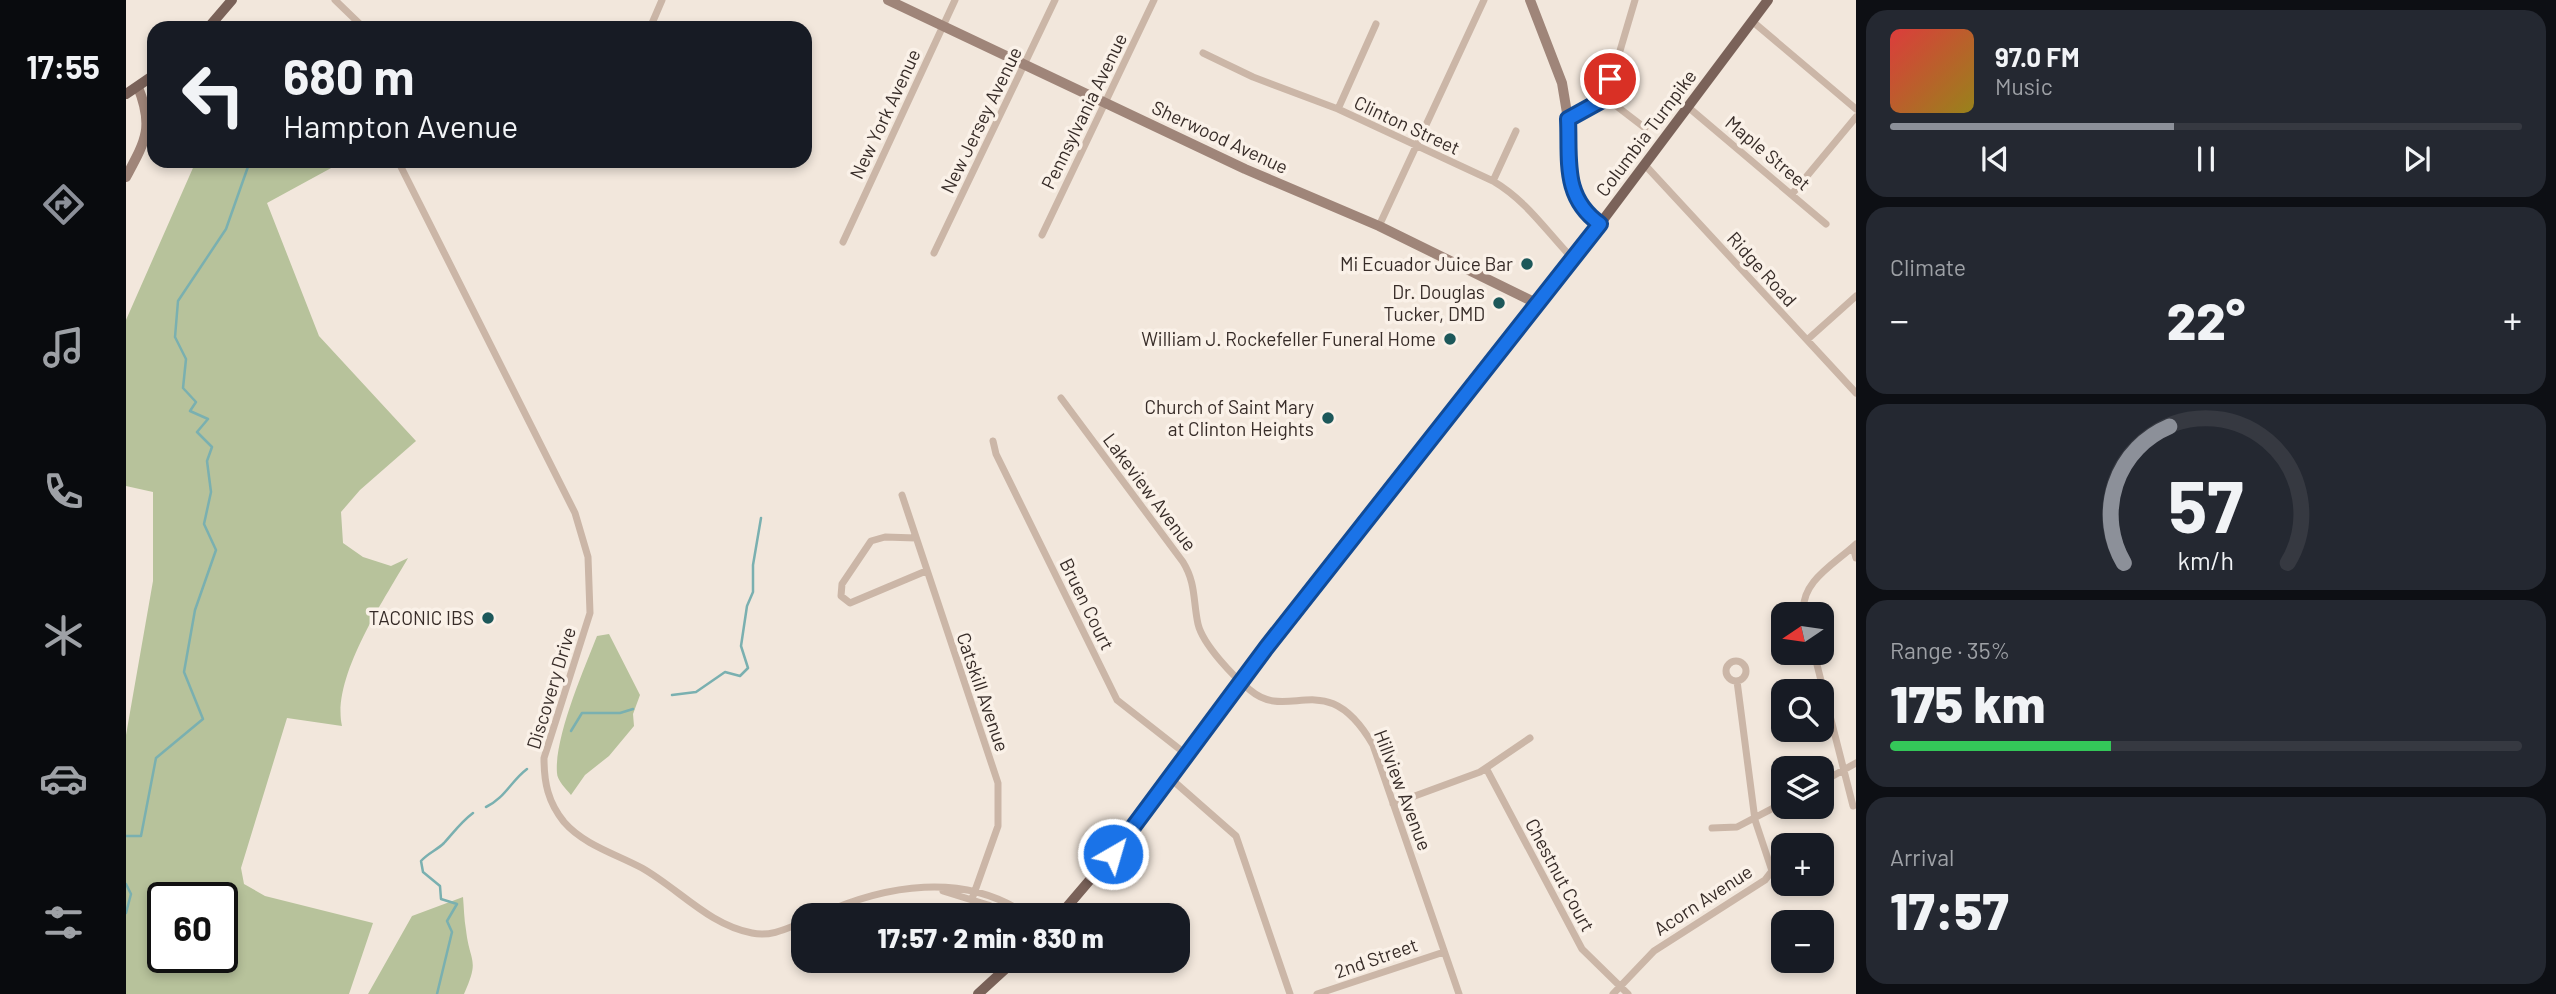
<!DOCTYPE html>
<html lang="en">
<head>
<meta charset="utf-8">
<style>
  body { margin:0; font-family:Barlow,sans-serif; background:#242831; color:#f1f3f6; height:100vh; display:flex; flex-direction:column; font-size:26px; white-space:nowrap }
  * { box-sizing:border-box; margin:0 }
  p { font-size:23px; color:#9ea1a6 }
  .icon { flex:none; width:38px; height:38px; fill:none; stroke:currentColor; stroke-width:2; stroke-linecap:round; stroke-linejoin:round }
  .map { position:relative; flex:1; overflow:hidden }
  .panel { display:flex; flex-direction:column; gap:10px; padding:10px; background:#0d0f14; width:700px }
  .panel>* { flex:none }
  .guide { position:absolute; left:21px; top:21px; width:665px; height:147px; border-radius:21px; box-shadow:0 4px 10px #0003; background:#171b24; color:#f1f3f6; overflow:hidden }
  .needle { width:46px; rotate:257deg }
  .buttons { position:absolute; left:1645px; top:602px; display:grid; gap:14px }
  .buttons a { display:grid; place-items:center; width:63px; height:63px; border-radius:14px; background:#171b24; box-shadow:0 4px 10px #0003; font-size:35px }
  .speed { position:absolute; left:21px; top:882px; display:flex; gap:14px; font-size:35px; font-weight:700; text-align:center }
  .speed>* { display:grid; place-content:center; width:91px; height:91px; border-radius:50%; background:#171b24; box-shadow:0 4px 10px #0003; line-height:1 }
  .speed .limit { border:4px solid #111; border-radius:10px; background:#fff; color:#111 }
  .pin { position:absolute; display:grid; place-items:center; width:60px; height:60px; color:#fff; margin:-30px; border:4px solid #fff; border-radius:50%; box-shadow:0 2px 7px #0007 }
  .me { position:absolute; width:77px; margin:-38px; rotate:38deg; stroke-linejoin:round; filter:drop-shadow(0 0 5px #0008) }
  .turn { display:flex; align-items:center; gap:24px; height:147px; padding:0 21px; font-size:32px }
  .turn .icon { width:91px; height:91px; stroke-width:2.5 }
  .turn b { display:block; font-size:49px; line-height:60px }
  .big { font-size:52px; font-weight:800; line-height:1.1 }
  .panel .widget { flex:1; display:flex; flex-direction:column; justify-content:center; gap:10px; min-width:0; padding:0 24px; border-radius:21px; background:#242831 }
  .panel .dial { align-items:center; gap:0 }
  .dial svg { height:182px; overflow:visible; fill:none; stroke:#363941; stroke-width:7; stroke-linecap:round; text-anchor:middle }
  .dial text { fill:#f1f3f6; stroke:none }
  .song { display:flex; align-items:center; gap:21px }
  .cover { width:84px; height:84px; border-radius:10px; background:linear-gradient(135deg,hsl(0 70% 55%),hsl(50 70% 35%)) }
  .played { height:7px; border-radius:4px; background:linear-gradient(90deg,#8c9099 45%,#363941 45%) }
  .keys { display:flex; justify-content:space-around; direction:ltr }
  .heat { display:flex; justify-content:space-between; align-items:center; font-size:38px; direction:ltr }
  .charge { height:10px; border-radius:5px; background:linear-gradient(90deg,#34c759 35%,#363941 0) }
  .trip { position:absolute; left:665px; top:903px; width:399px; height:70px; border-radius:21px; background:#171b24; box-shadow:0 4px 10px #0003; font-weight:800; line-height:70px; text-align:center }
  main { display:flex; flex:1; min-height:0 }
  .dock { display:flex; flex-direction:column; width:126px; justify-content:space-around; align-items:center; background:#090b0e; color:#9ea1a6 }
  .dock .icon { width:49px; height:49px }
  .dock .on { color:#8c9099 }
  .dock b { font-size:32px; color:#f1f3f6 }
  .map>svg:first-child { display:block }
</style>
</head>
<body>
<main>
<nav class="dock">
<b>17:55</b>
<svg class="icon on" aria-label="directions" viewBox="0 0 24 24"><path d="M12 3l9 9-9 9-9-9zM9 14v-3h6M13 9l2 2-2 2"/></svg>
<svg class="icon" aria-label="music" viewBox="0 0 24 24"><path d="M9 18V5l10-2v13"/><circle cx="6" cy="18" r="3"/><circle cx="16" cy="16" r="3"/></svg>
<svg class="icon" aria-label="phone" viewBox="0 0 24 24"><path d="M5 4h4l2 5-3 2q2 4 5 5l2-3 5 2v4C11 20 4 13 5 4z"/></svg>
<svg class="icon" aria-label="climate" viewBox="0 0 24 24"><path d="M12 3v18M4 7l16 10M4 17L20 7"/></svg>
<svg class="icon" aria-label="car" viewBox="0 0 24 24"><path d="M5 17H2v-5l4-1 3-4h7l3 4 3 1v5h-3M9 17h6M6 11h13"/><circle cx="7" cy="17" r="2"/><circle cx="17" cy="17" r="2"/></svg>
<svg class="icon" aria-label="filters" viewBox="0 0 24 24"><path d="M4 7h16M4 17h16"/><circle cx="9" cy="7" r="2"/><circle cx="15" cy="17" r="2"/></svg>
</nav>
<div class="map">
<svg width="1730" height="994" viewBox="0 0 1730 994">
  <rect width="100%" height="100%" fill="#f2e7dc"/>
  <!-- green -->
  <path fill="#b7c29b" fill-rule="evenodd" d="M 70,161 L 218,161 L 141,203 L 193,336 L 290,441 L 234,490 L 215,512 L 217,543 L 237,557 L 265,566 L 282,558 C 258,600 205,678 216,726 L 161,718 L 115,868 L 118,884 L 139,896 L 247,923 L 223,994 L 0,994 L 0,735 L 27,581 L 27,492 L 0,486 L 0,320 ZM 37,898 L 96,898 L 96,957 L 37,957 Z
    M 483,634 L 514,695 L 507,714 L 508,726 L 483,756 L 459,775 L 445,795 C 440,789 431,780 431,773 C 428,738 458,669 471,636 Z
    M 337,897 C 338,908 338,919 340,930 C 344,964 354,958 338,994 L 242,994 L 286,916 Z"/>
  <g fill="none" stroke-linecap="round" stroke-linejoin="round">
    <!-- stream -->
    <path stroke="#7ab0b0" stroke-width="2.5" d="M 546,695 L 570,692 L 599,672 L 614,676 L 622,668 L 615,646 L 621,606 L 627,592 L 627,565 L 635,518
      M 445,731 L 456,713 L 494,713 L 507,709
      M 360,807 C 379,798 385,781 401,769
      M 0,836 L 15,836 L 30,758 L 77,719 L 58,672 L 69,610 L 90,550 L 78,524 L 85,492 L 81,461 L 86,447 L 71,432 L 82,419 L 64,411 L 70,402 L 57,388 L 60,359 L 49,337 L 52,301 L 100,229 L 124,161
      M 0,884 L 5,894 L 0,913
      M 311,994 L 326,932 L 321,921 L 331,904 L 315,899 L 314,886 L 297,872 L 295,861 C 302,853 311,850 318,843 C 328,832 335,822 347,813"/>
    <!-- street -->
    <path stroke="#cbb6a7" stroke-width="7" d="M 209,0 L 238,28
      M 1626,21 L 1730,109
      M 524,28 L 536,0
      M 1077,53 L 1127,77 L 1212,109 L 1367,181 C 1401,201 1420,231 1447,259
      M 1480,98 L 1519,128
      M 1562,107 L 1700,224
      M 1212,109 L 1250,24
      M 1442,119 L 1480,98 L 1509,0
      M 272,161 L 449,513 L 462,557 L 464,613 L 418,758 C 418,783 422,802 438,822 C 458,845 490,854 516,868 C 553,889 583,925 626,933 C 644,937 660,929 677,922
      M 1519,165 L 1730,393
      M 1367,181 L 1390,131
      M 1666,194 L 1730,117
      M 1253,226 L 1358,0
      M 916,235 L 1028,0
      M 717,242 L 829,0
      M 808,253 L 929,0
      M 1681,340 L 1730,296
      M 935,398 L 1057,562 C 1070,583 1067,601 1072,624 C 1077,645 1108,677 1124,690 C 1164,724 1200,664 1247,745 L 1333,994
      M 867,441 L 870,454 L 991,700 L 1061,755
      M 776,495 L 872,783 L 872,826 L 846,899
      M 790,538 L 759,537 L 745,541 L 716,584 L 715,596 L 724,603 L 800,571
      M 1727,547 L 1730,558
      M 1678,614 C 1673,582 1710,563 1730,544
      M 1688,653 L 1727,806
      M1600 671a10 10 0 1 1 20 0a10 10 0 1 1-20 0Z
      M 1360,768 L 1456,949 L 1502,994
      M 1044,778 L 1110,836 L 1164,994
      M 1696,782 L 1730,763
      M 1267,804 L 1354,772 L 1404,738
      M 1586,828 L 1611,827 L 1657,803
      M 817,891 L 862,905 L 884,915
      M 693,915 C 759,885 838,871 901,915
      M 1191,994 L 1318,952
      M 1487,994 L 1528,951 L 1639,880 L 1646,871 L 1629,820 L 1611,681"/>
    <!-- secondary -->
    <path stroke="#9f8579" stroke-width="10" d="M 762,0 L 1119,169 L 1253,226 L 1412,304
      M 1404,0 L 1436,83 L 1442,119 L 1448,197 L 1462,215 L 1474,224
      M 0,177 C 20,140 28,127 12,87"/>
    <!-- primary -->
    <path stroke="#7a6259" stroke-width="10" d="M 82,28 L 106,0
      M 0,94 L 28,75
      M 934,915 L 998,840 L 1156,626 L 1474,224 L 1642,0
      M 852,994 L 888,961"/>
  </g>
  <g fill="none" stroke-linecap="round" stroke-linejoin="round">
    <!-- route casing -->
    <g stroke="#114b97" stroke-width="18">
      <path id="route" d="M 987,854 L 1140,648 L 1474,224 C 1436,197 1444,160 1442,119 L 1480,98 L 1484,79"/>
    </g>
    <!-- route -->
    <use href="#route" stroke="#1a73e8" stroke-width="12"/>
  </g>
  <!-- markers -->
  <g fill="#1d585a" stroke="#faf1e8" stroke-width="2.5">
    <circle cx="1401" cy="264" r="7"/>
    <circle cx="1373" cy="303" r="7"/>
    <circle cx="1324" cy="339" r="7"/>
    <circle cx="1202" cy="418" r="7"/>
    <circle cx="362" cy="618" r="7"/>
  </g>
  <g text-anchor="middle" stroke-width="7" stroke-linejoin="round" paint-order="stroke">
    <!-- street labels -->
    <g font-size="19" fill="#372c28" stroke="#faf1e8">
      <text transform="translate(958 111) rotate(-64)" y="7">Pennsylvania Avenue</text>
      <text transform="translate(759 114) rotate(-65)" y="7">New York Avenue</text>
      <text transform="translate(855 120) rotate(-64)" y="7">New Jersey Avenue</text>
      <text transform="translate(1281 125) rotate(25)" y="7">Clinton Street</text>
      <text transform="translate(1520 133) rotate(-53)" y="7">Columbia Turnpike</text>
      <text transform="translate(1094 137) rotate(25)" y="7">Sherwood Avenue</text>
      <text transform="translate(1642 153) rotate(40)" y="7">Maple Street</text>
      <text transform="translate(1636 269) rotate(48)" y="7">Ridge Road</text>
      <text transform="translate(1024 492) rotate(53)" y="7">Lakeview Avenue</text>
      <text transform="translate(961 604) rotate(64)" y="7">Bruen Court</text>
      <text transform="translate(425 688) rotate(-73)" y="7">Discovery Drive</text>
      <text transform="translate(857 692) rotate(71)" y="7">Catskill Avenue</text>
      <text transform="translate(1277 790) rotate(69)" y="7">Hillview Avenue</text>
      <text transform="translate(1434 875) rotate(62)" y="7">Chestnut Court</text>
      <text transform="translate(1577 900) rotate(-33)" y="7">Acorn Avenue</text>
      <text transform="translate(1250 958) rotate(-19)" y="7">2nd Street</text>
    </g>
    <!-- poi labels -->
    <g font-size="19" fill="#372c28" stroke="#faf1e8" text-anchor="end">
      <text x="1387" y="271">Mi Ecuador Juice Bar</text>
      <text x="1359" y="299">Dr. Douglas<tspan x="1359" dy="22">Tucker, DMD</tspan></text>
      <text x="1310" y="346">William J. Rockefeller Funeral Home</text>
      <text x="1188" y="414">Church of Saint Mary<tspan x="1188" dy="22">at Clinton Heights</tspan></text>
      <text x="348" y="625">TACONIC IBS</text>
    </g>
  </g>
</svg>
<div class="buttons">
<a><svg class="needle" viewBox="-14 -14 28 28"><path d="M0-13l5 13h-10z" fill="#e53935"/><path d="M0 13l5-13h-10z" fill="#9ea1a6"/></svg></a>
<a><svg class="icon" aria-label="search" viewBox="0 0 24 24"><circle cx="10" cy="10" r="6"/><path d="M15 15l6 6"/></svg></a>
<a><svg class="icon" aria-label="layers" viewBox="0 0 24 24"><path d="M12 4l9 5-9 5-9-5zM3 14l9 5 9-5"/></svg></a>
<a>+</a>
<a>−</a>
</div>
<div class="speed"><div class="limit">60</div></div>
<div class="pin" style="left:1484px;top:79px;background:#d93025"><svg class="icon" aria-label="arrive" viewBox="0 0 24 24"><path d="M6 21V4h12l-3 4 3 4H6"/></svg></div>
<svg class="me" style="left:987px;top:854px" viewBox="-20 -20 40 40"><circle r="17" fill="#1a73e8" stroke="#fff" stroke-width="3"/><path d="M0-11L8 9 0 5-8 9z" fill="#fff"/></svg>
<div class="trip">17:57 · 2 min · 830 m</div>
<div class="guide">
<div class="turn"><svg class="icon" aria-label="left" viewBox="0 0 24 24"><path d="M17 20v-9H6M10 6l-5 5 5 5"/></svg><div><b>680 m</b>Hampton Avenue</div></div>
</div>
</div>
<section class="panel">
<div class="widget">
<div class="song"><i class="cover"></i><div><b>97.0 FM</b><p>Music</p></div></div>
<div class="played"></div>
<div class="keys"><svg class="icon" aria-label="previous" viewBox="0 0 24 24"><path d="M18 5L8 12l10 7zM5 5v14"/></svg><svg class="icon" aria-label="pause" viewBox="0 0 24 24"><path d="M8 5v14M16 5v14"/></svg><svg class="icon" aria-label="next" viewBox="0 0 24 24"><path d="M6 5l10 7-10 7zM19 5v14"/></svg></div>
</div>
<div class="widget"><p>Climate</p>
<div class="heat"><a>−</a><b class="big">22°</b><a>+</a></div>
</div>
<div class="widget dial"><svg viewBox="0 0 100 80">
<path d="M14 69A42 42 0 1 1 86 69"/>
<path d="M14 69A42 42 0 0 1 34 9" stroke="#8c9099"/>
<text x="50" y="56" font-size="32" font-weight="700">57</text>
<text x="50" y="72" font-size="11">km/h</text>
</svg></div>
<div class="widget"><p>Range · 35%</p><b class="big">175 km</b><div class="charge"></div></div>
<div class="widget"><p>Arrival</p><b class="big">17:57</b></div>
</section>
</main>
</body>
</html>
